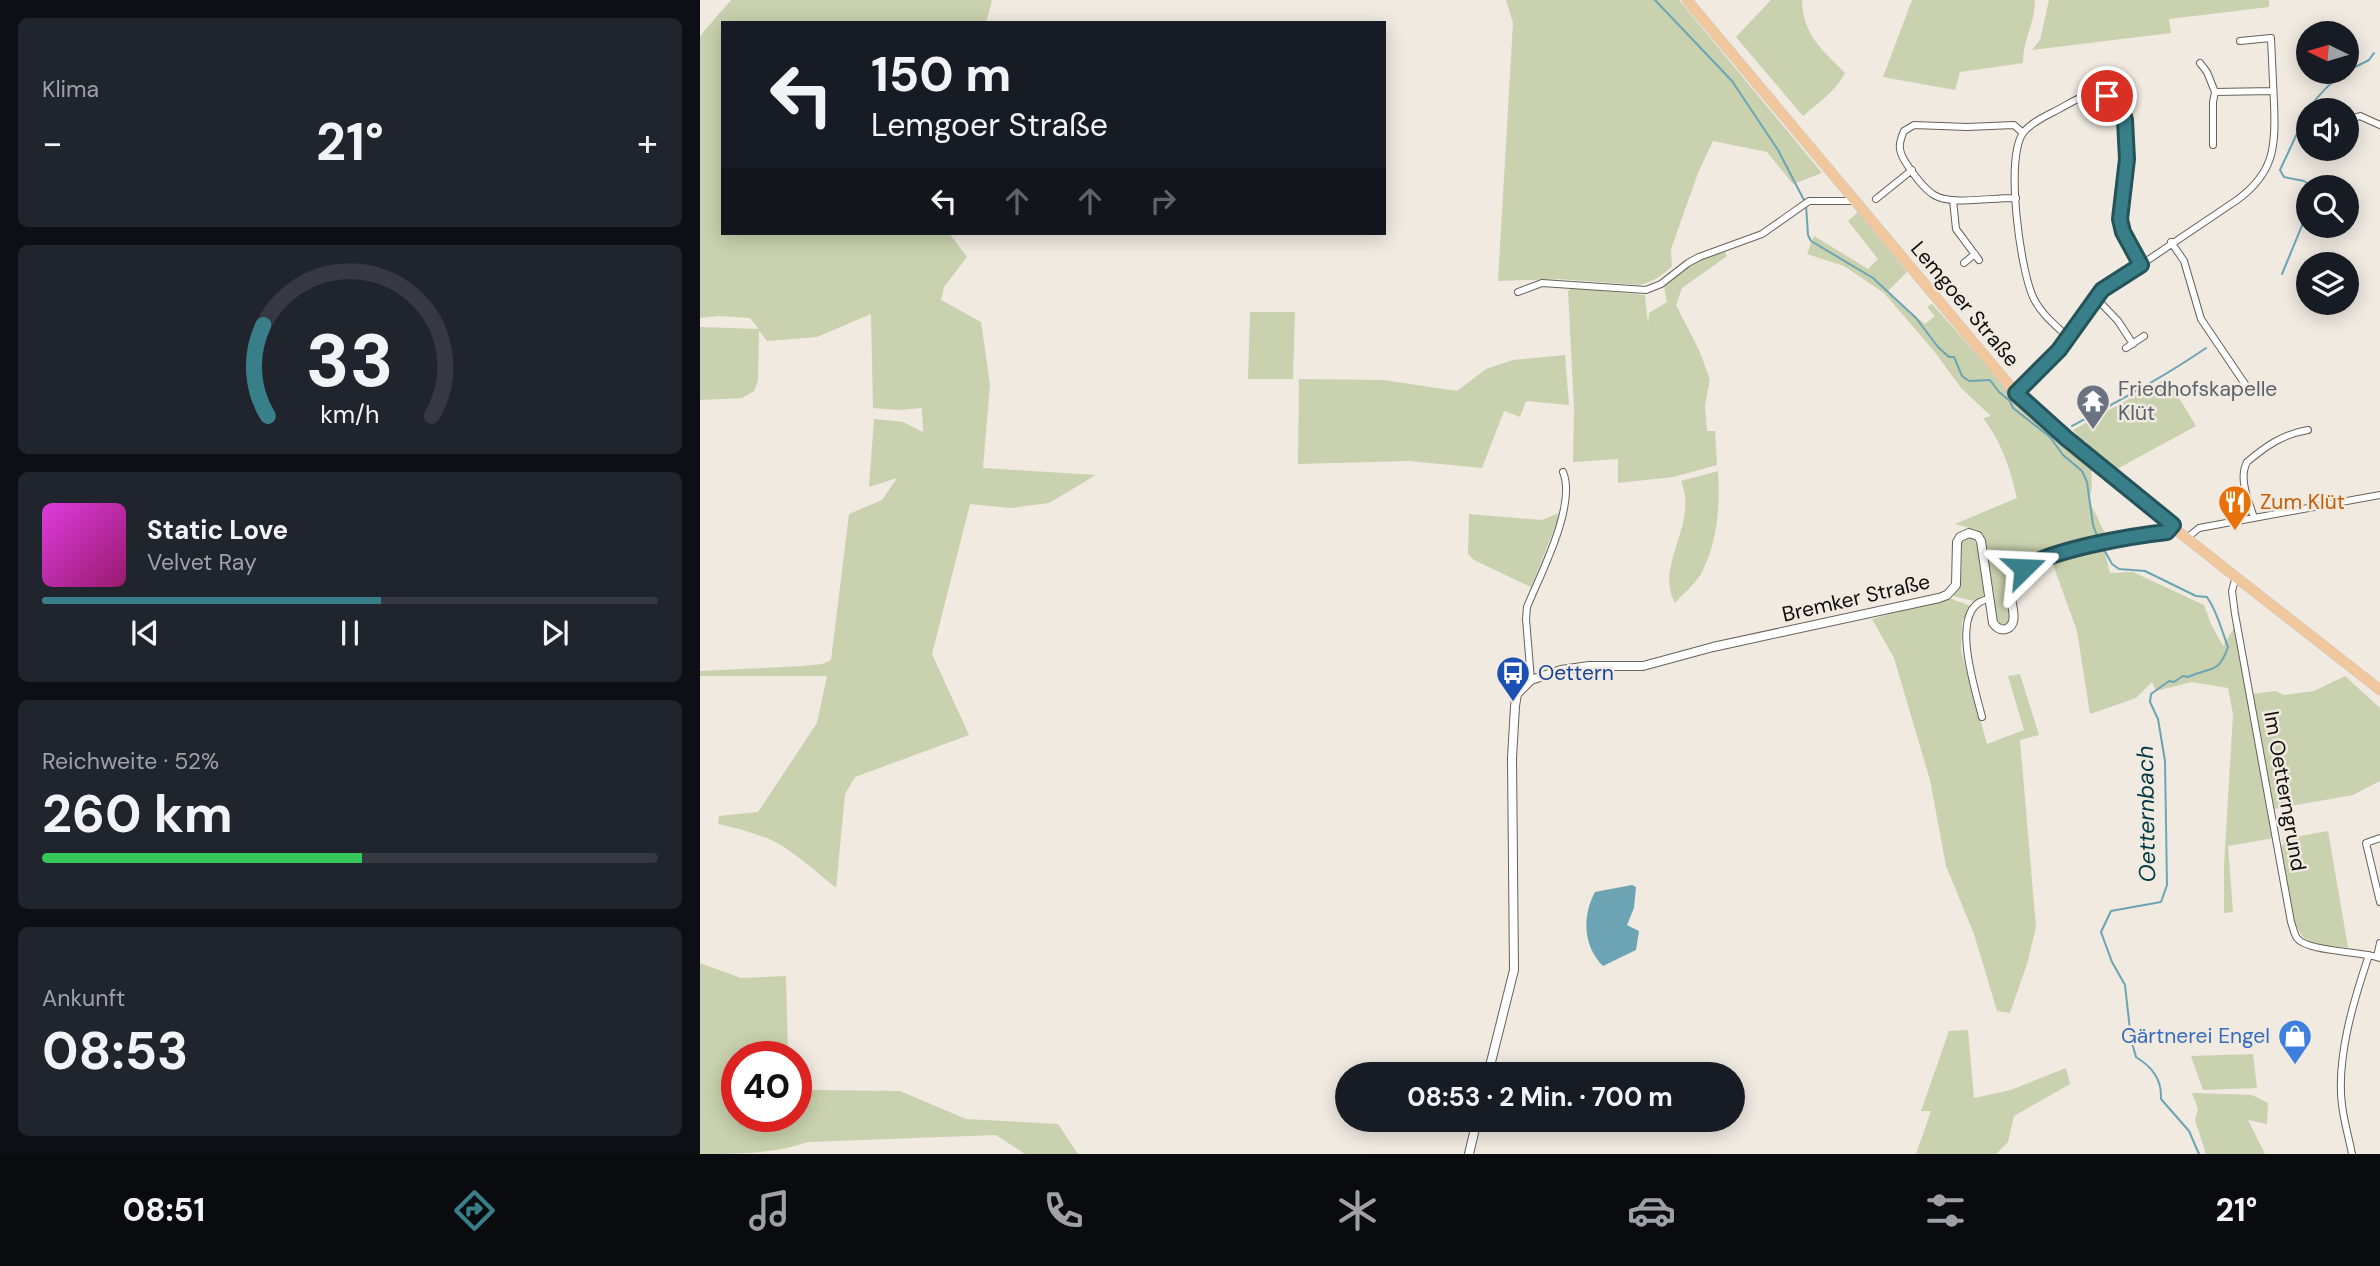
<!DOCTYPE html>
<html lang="de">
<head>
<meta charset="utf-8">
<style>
  body { margin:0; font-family:"DM Sans",sans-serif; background:#20242c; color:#f1f3f6; height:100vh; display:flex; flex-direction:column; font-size:26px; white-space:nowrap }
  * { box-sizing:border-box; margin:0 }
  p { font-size:23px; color:#9ea1a6 }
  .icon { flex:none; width:38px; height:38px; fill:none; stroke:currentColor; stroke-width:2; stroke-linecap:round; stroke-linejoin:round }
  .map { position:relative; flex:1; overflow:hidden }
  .sheet { display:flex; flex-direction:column; gap:18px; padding:18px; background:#0d0f14; width:700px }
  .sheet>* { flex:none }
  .guide { position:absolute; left:21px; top:21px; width:665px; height:214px; border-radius:0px; box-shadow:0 4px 18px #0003; background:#171b24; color:#f1f3f6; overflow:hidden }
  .needle { width:46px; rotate:275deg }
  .buttons { position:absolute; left:1596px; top:21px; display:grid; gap:14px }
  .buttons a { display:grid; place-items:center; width:63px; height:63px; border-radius:50%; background:#171b24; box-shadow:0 4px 18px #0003; font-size:35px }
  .speed { position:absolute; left:21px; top:1041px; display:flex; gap:14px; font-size:35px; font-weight:700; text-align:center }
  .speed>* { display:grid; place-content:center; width:91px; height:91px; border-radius:50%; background:#171b24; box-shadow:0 4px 18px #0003; line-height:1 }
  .speed .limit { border:10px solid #d22; background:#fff; color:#111 }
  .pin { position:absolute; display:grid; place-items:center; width:60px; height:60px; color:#fff; margin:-30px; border:4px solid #fff; border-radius:50%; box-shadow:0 2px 7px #0007 }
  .me { position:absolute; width:77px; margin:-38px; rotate:69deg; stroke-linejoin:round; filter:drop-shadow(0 0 5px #0008) }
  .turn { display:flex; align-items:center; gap:24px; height:147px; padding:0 35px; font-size:32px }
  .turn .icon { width:91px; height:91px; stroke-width:2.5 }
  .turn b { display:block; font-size:49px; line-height:60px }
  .lanes { display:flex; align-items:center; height:66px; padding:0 35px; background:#0003; justify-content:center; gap:35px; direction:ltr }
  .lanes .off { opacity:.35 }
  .big { font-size:52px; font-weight:700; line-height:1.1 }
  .sheet .widget { flex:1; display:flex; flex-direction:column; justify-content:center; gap:10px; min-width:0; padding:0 24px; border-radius:10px; background:#20242c }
  .sheet .dial { align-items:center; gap:0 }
  .dial svg { height:182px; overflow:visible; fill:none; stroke:#363941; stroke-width:7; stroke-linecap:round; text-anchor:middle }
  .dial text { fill:#f1f3f6; stroke:none }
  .song { display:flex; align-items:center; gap:21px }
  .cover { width:84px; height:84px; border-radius:10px; background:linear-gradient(135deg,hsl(300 70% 55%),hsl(320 70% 35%)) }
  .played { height:7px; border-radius:4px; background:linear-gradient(90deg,#387f8a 55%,#363941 55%) }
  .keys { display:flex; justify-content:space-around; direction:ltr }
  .heat { display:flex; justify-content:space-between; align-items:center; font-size:38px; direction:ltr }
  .charge { height:10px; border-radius:5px; background:linear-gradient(90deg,#34c759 52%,#363941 0) }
  .trip { position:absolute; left:635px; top:1062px; width:410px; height:70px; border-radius:35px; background:#171b24; box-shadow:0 4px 18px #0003; font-weight:700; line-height:70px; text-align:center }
  .tabs { display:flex; height:112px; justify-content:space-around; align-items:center; background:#090b0e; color:#9ea1a6 }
  .tabs .icon { width:49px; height:49px }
  .tabs .active { color:#387f8a }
  .tabs b { font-size:32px; color:#f1f3f6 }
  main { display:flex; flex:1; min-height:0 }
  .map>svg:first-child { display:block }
</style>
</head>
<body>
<main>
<section class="sheet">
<div class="widget"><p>Klima</p>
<div class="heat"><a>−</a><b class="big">21°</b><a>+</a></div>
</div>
<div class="widget dial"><svg viewBox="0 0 100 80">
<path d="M14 69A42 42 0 1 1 86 69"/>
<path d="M14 69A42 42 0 0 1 12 29" stroke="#387f8a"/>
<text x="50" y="56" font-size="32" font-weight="700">33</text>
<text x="50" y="72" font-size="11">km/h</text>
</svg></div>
<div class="widget">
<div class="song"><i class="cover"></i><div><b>Static Love</b><p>Velvet Ray</p></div></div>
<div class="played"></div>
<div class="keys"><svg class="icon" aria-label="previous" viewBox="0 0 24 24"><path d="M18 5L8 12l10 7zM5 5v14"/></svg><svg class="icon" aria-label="pause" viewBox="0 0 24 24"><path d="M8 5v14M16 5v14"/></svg><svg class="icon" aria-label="next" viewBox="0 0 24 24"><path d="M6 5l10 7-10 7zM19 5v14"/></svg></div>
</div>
<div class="widget"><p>Reichweite · 52%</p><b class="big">260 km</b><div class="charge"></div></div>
<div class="widget"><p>Ankunft</p><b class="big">08:53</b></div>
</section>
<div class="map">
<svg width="1680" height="1154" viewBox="0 0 1680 1154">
  <rect width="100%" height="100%" fill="#f0eae1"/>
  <!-- green -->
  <path fill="#c9d1ae" d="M 31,0 L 292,0 L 286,23 L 23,23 L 23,233 L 249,233 L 267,257 L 244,287 L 241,300 L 281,322 L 290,384 L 283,468 L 396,475 L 349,503 L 311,508 L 270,504 L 232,654 L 269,735 L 155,777 L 145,794 L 136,888 C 115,871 92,849 67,838 C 51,832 35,828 18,824 L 19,816 L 58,812 L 117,723 L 127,676 L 0,676 L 0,671 L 103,666 L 122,664 L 131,660 L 149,514 L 182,500 L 197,478 L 169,487 L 174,419 L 203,422 L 223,432 L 222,408 L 198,410 L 173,408 L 171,314 L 117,337 L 67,341 L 59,331 L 58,381 L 54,391 L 42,398 L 0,400 L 0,327 L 59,329 L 50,318 L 19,316 L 0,318 L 0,36 Z
    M 806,0 L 979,0 L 1122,173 L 1093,184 L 1067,152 L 1013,141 L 998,173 L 971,249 L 972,266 C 962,276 953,282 939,285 L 858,279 L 798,281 L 813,23 Z
    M 1071,0 L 1102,0 C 1103,36 1122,49 1145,73 C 1135,92 1119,102 1103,116 L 1036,37 Z
    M 1212,0 L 1335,0 C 1335,25 1323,37 1323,63 L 1260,72 L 1255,90 L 1183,77 Z
    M 1349,0 L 1569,0 L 1569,7 L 1469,19 L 1471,33 L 1332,50 L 1340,40 Z
    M 1158,212 L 1207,272 L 1187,292 L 1225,324 L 1235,316 L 1227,307 L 1232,304 L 1329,414 L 1391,466 L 1392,487 L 1389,500 L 1408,540 C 1382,544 1318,552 1307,580 C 1303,590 1309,608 1311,619 L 1304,625 L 1299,624 L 1295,618 L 1285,543 L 1278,530 L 1255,524 L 1317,498 C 1310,468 1302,443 1283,418 L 1291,416 L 1261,388 L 1234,351 L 1184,293 L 1144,266 L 1107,254 L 1114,236 L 1168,269 L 1178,259 L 1148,221 Z
    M 1024,251 L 1027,256 L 982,288 L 976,305 L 1000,352 L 1010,380 L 1005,405 L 1007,431 L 1015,431 L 1017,465 L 973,477 L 918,483 L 918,459 L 873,462 L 874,408 L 868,291 L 872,288 L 945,295 L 948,324 L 949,313 L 967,302 L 964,286 L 984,266 Z
    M 550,312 L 595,312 L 593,379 L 548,379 Z
    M 865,355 L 869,405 L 826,401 L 820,417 L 804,411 L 782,468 L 709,461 L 598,464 L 599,379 L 683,380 L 757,391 L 786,369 L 813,360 Z
    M 1467,378 L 1496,426 L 1415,470 L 1385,445 L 1386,441 L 1382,442 L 1373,430 Z
    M 1018,471 C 1020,507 1018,541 1001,574 C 995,584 983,594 975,603 C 954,566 999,524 981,481 Z
    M 861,512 L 831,587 L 774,560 L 768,554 L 769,514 L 842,520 Z
    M 1271,537 L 1278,546 L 1284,595 L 1274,601 L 1253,596 L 1261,581 L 1262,542 L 1266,538 Z
    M 1404,549 L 1410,573 L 1433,572 L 1504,605 L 1511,624 L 1523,646 L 1534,628 L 1574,838 L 1528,846 L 1533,912 L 1524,913 L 1524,865 L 1533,714 L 1528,688 L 1492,682 L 1456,691 L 1452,682 L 1436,698 L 1390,714 L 1377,631 L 1351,559 Z
    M 1249,598 L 1271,606 L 1262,622 L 1261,650 L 1287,744 L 1324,730 L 1308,676 L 1320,674 L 1339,735 L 1320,740 L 1336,927 L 1327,964 L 1310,1013 L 1297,1011 L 1274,934 L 1246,866 L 1230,780 L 1194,658 L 1172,619 Z
    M 1645,676 L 1680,708 L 1680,781 L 1653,795 L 1574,809 L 1552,694 L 1576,691 L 1584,695 L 1614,691 Z
    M 1628,831 L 1648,947 C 1635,947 1618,946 1606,939 C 1589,928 1584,866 1580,846 L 1584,845 L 1583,839 Z
    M 0,963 L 41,978 L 86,976 L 88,1057 L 37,1057 L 37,1116 L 96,1116 L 96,1063 L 107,1064 L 112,1090 L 200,1091 L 266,1119 L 358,1124 L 378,1154 L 325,1154 L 296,1135 L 108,1142 C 74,1154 37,1154 0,1154 Z
    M 1268,1030 L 1274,1098 L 1311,1090 L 1366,1068 L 1370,1084 L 1314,1116 L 1308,1142 L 1296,1154 L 1216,1154 L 1231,1111 L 1221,1111 L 1249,1031 Z
    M 1553,1054 L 1557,1088 L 1503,1090 L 1491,1056 Z
    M 1492,1093 L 1552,1095 L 1568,1103 L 1567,1124 L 1548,1120 L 1565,1154 L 1506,1154 L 1495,1120 L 1498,1109 Z"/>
  <!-- water -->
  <path fill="#6ca4b4" d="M 932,885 L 936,887 L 934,908 L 927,925 L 939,931 L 936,950 L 903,966 C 883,946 882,916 895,892 Z"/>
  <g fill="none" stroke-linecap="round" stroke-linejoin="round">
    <!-- stream -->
    <path stroke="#6ca4b4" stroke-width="2" d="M 955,0 L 1032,81 L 1078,150 L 1104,200
      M 1647,71 L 1669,60 L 1674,53
      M 1608,110 L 1580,170 L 1584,177 L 1604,181 L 1613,187
      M 1608,110 C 1619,94 1630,82 1646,72
      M 1106,205 L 1108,235 L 1111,241 L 1173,278 L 1216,318 L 1238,347 L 1249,357 L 1254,357 L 1262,376 L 1269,381 L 1290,380 L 1299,392 L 1310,401 L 1313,408 L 1350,437 L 1363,455 L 1382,471 L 1387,482 L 1393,525 L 1399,541
      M 1582,274 L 1608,211
      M 1372,426 C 1418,401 1464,377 1506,348
      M 1402,546 L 1412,564 L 1419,569 L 1445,571 L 1496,596 L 1507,597 C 1518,613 1521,629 1528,647 C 1518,675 1512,666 1488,677 L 1483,676 L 1474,682 L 1469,681 L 1451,694 L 1450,702 L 1458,719 L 1465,761 L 1467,885 L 1461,902 L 1411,911 L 1401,932 L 1412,962 L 1425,985 L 1431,1039 L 1436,1057 C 1452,1067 1462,1079 1461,1099 L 1489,1131 L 1499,1154"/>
    <!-- minor casing -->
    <g stroke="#67615a" stroke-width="8">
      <path id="minor" d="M 1500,63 L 1507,72 L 1515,92 L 1573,91
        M 1647,120 L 1660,116 L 1680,125
        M 1513,145 L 1513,102 L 1515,92
        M 1316,198 C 1294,197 1252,206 1234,195 C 1223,188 1215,176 1208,166 C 1199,153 1197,146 1204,131 L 1214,125 L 1267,127 L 1314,125 L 1323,133
        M 1176,199 L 1212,170
        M 1253,200 L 1256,229 L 1279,260
        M 1471,242 L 1484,261 L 1501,319 L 1547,387
        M 1264,263 L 1275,254
        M 818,292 L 842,283 L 946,290 L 961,284 L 988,263 L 999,257 L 1062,234 L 1109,201 L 1153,201
        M 1396,298 L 1418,321 L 1433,344
        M 1368,337 C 1355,325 1341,314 1333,297 C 1320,268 1305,159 1323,133 C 1331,122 1348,115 1359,109 C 1385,95 1390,89 1419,101 L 1425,120 L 1427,159 L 1420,219 L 1423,232 L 1441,265
        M 1426,348 L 1444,336
        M 1316,393 L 1359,350 L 1402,291 L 1537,200 C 1574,173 1576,147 1574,104 C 1573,82 1572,60 1571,38 L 1540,41
        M 1554,518 C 1549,501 1538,479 1547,462 C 1566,446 1583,434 1608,430
        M 1488,537 L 1499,528 L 1680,495
        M 1536,576 L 1532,591 L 1535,614 L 1591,922 C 1593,927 1594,934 1597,938 C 1607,952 1662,951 1680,958
        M 831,680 L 826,619 L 827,607 C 840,575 877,505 863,472
        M 1282,717 C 1276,691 1246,605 1289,599
        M 1680,838 L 1666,843 L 1680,902
        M 1677,957 L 1680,943
        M 1652,1154 C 1649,1138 1644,1122 1642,1105 C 1636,1058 1654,999 1669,955"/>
    </g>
    <!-- tertiary casing -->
    <g stroke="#67615a" stroke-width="10">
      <path id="tertiary" d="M 788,1074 L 814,970 L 812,758 L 815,706 L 817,694 L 831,680 L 861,670 L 889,666 L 943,666 L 1013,647 L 1239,598 L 1247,595 L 1256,585 L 1257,542 L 1260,537 L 1269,533 L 1278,536 L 1281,541 L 1293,623 C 1296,627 1300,631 1306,629 C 1321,624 1309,600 1310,589 C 1310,583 1312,578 1316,574 C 1337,552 1435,536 1467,532 L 1473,525
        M 769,1154 L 777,1120"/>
    </g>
    <!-- primary casing -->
    <g stroke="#cacac9" stroke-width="11">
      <path id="primary" d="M 987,0 L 1316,393 C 1430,499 1558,593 1680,690"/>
    </g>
    <!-- minor -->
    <use href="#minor" stroke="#fff" stroke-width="6"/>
    <!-- tertiary -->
    <use href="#tertiary" stroke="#fff" stroke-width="8"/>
    <!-- primary -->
    <use href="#primary" stroke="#f1c79e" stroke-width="10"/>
  </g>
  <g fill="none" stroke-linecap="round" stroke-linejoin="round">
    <!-- route casing -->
    <g stroke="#24535a" stroke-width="18">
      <path id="route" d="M 1324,568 C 1355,549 1430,536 1467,532 L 1473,525 L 1366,438 L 1316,393 L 1359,350 L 1402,290 L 1441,265 L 1423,232 L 1420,219 L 1427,159 L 1425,120 L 1419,101 L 1407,96"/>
    </g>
    <!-- route -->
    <use href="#route" stroke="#387f8a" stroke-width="12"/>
  </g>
  <!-- icons -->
  <defs>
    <g id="temple-pin" transform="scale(1.75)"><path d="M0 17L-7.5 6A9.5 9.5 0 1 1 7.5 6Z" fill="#6b7280" stroke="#f0eae1"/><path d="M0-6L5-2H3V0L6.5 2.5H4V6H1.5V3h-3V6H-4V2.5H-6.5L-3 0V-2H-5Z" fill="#fff"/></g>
    <g id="restaurant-pin" transform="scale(1.75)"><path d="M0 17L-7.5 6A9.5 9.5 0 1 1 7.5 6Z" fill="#e8710a" stroke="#f0eae1"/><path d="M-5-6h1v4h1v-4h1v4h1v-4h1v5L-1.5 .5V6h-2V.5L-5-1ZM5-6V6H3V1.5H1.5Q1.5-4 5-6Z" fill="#fff"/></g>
    <g id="bus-pin" transform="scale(1.75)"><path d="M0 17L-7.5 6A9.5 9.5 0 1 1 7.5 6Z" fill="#1a4fb4" stroke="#f0eae1"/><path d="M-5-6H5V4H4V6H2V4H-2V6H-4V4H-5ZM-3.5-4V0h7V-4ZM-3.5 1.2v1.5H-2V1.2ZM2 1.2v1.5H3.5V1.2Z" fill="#fff"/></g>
    <g id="shop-pin" transform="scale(1.75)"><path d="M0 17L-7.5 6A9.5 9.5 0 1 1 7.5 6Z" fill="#3f7fe0" stroke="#f0eae1"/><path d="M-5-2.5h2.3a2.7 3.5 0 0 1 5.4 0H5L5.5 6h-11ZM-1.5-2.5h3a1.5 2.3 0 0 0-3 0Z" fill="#fff"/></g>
  </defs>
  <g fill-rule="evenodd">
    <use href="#temple-pin" x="1393" y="401"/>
    <use href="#restaurant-pin" x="1535" y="502"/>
    <use href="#bus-pin" x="813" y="673"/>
    <use href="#shop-pin" x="1595" y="1036"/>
  </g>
  <g text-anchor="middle" stroke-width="5" stroke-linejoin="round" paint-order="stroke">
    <!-- street labels -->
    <g font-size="21" fill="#100d0b" stroke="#f0eae1">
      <text transform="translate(1265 304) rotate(50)" y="7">Lemgoer Straße</text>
      <text transform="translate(1156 598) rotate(-13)" y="7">Bremker Straße</text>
      <text transform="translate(1585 791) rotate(80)" y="7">Im Oetterngrund</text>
    </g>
    <!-- worship labels -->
    <g font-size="21" fill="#5b616d" stroke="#f0eae1" text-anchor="start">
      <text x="1418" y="396">Friedhofskapelle<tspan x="1418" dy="24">Klüt</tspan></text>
    </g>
    <!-- food labels -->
    <g font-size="21" fill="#c56008" stroke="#f0eae1" text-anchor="start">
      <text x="1560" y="509">Zum Klüt</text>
    </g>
    <!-- transit labels -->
    <g font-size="21" fill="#164399" stroke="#f0eae1" text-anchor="start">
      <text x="838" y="680">Oettern</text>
    </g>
    <!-- shop labels -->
    <g font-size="21" fill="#366cbe" stroke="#f0eae1" text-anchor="end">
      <text x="1570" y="1043">Gärtnerei Engel</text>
    </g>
    <!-- water labels -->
    <g font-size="23" font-style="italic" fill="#033a46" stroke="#f0eae1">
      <text transform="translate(1446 814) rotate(-91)" y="8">Oetternbach</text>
    </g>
  </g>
</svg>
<div class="buttons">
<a><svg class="needle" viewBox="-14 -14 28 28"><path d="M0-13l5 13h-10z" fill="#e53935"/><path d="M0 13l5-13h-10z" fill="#9ea1a6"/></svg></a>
<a><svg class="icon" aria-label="sound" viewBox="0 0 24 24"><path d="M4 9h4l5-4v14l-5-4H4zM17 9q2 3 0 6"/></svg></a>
<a><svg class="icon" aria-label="search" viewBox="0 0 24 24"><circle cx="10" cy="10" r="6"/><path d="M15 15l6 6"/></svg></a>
<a><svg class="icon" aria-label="layers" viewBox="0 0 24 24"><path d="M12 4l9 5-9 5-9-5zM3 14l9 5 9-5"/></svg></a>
</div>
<div class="speed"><div class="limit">40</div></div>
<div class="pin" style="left:1407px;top:96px;background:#d93025"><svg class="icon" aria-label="arrive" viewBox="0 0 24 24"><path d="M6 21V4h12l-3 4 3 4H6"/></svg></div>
<svg class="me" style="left:1324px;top:568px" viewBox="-20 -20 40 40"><path d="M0-17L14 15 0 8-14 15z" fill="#387f8a" stroke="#fff" stroke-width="4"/></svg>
<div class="trip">08:53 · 2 Min. · 700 m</div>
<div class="guide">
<div class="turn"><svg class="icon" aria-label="left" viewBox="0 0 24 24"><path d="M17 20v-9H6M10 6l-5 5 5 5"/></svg><div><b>150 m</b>Lemgoer Straße</div></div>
<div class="lanes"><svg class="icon" aria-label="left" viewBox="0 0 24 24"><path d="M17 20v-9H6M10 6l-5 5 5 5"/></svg><svg class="icon off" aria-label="ahead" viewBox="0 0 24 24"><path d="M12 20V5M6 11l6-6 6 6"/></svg><svg class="icon off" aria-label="ahead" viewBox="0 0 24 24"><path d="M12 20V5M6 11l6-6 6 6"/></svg><svg class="icon off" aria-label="right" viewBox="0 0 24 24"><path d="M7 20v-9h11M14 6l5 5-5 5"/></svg></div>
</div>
</div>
</main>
<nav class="tabs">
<b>08:51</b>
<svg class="icon active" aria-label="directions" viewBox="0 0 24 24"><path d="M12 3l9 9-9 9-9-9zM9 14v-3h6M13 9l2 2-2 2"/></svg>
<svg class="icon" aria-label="music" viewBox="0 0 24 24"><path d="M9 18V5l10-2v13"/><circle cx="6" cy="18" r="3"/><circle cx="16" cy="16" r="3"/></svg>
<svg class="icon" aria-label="phone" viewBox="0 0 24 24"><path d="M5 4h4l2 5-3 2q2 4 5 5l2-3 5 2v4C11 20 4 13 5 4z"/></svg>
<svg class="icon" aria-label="climate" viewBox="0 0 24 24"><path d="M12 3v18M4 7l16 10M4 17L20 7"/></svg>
<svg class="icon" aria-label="car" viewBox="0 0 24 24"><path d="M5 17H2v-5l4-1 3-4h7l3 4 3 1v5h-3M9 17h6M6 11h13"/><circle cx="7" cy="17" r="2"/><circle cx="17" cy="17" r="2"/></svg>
<svg class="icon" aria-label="filters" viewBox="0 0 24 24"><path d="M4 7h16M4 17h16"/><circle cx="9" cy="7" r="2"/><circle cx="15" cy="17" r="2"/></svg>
<b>21°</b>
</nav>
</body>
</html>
